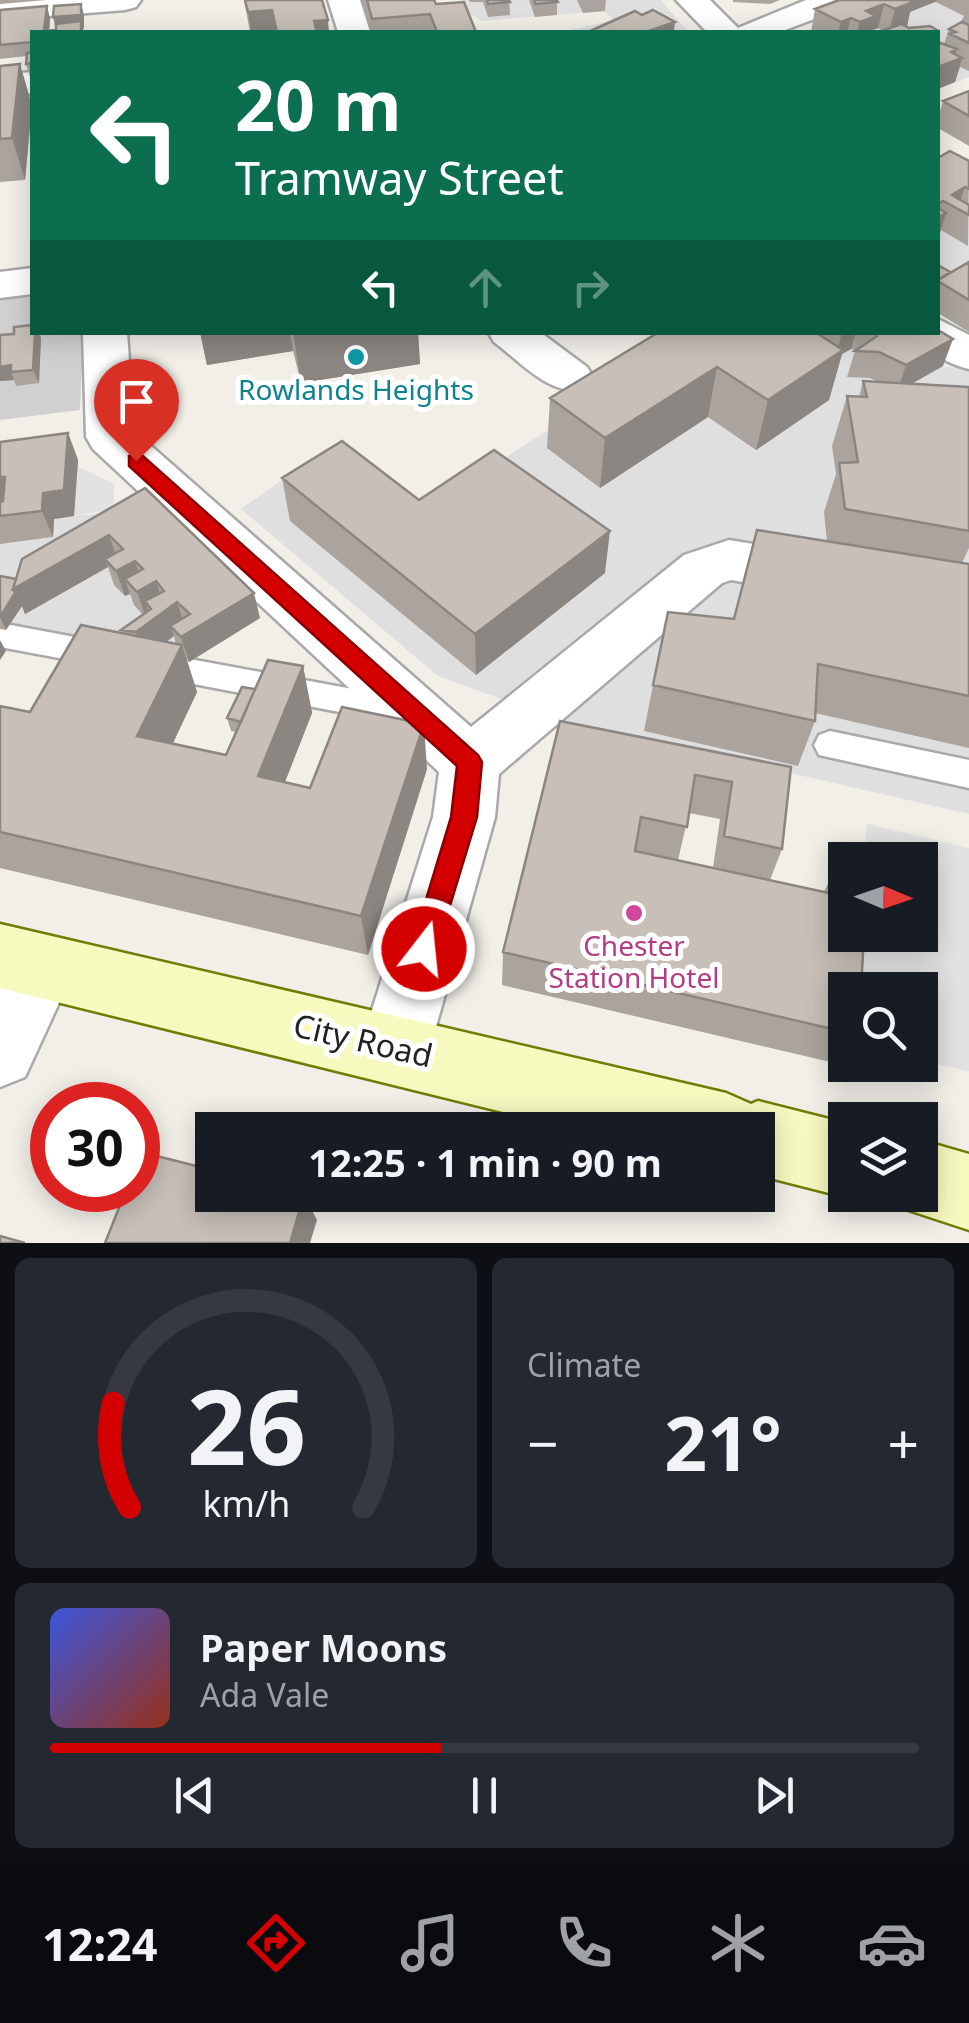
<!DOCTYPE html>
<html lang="en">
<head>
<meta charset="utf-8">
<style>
  body { margin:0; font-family:"Noto Sans",sans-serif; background:#242831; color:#f1f3f6; height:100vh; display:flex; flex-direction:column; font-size:38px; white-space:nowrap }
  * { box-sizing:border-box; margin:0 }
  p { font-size:32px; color:#9ea1a6 }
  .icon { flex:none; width:55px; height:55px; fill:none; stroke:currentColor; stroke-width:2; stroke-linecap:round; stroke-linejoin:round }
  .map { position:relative; height:1243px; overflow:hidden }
  .panel { display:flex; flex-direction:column; gap:15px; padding:15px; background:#0d0f14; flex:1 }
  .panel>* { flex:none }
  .guide { position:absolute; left:30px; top:30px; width:910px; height:305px; border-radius:0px; box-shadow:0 5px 25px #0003; background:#0b6e4f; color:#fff; overflow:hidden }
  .needle { width:65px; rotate:92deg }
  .tools { position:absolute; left:828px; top:842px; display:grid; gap:20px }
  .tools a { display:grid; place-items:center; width:110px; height:110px; border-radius:0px; background:#171b24; box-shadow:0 5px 25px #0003; font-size:50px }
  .speed { position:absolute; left:30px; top:1082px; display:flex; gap:20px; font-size:50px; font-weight:700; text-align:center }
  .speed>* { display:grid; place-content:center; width:130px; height:130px; border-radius:50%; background:#171b24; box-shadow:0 5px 25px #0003; line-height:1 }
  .speed .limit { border:15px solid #d22; background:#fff; color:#111 }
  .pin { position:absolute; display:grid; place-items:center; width:85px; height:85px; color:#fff; margin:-102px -42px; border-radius:50% 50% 50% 0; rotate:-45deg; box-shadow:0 0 10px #0007 }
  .pin .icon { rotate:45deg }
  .me { position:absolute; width:110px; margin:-55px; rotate:16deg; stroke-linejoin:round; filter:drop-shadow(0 0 8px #0008) }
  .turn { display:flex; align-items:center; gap:35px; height:210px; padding:0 40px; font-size:45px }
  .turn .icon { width:130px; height:130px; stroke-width:2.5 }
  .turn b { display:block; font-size:70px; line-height:85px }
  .lanes { display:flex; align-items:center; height:95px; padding:0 40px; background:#0003; justify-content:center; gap:50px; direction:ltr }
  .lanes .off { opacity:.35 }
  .big { font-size:75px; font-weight:700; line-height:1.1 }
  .panel .widget { flex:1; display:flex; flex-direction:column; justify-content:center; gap:15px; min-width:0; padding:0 35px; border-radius:15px; background:#242831 }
  .panel .dial { align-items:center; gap:0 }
  .dial svg { height:260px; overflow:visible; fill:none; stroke:#363941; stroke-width:7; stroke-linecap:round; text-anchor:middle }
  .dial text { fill:#f1f3f6; stroke:none }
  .song { display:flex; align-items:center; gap:30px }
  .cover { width:120px; height:120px; border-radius:15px; background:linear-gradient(135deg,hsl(230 70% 55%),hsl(10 70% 35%)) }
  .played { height:10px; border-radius:5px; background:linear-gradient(90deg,#d40000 45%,#363941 45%) }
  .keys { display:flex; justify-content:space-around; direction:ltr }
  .heat { display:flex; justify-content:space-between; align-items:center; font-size:55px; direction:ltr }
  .panel .tiles { flex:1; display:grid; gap:15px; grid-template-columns:1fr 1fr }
  .widget:last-child { grid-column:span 2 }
  .trip { position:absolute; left:195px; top:1112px; width:580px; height:100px; border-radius:0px; background:#171b24; box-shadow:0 5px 25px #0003; font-weight:700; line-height:100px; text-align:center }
  .tab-bar { display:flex; height:160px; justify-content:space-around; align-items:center; background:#090b0e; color:#9ea1a6 }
  .tab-bar .icon { width:70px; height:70px }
  .tab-bar .selected { color:#d40000 }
  .tab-bar b { font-size:45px; color:#f1f3f6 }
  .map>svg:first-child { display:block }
</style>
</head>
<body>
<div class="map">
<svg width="969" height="1243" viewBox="0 0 969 1243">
  <rect width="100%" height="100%" fill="#f2efe9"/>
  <!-- residential -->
  <path fill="#e0dfdf" d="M 462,0 L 661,0 L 688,32 L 561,32 L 613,20 L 604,11 L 482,21 L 466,11 Z
    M 891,0 L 969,0 L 969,77 L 938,89 L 938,32 L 813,32 Z
    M 938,179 L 969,191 L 969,333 L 938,313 Z
    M 700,333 L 891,333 L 943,366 L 953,368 L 969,358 L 969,814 L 554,719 L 550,696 L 528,680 L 504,700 L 438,676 L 241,509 L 327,448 L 420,512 Z
    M 78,460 L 74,516 L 147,509 L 185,665 L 0,629 L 0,470 Z"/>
  <!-- religious -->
  <path fill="#d0d0d0" d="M 32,294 L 32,332 L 83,333 L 80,410 L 0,420 L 0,298 Z"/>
  <!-- parking -->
  <path fill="#e2e2e2" d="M 77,466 L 114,484 L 114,509 L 74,516 Z
    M 867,824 L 969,848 L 969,1071 L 920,1061 L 920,990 L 854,990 L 858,935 L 920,935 L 920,860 L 864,860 Z"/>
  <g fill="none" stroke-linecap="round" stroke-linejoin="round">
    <!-- lane casing -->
    <g stroke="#a9a9a9" stroke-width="5">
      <path id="lane" d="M 0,623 L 107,643 L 118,646 L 122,655 L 118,664 L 107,667 L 0,647 Z
        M 152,652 L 407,699 L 418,703 L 423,712 L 418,721 L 407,725 L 152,676 L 141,673 L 137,664 L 141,655 Z
        M 830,731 L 969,760 L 969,788 L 819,755 L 814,745 L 819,735 Z"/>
    </g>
    <!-- street casing -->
    <g stroke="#a9a9a9" stroke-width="5">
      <path id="street" d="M 0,0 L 141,0 L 136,7 L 125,10 L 0,20 Z
        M 328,0 L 360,0 L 370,32 L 338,32 Z
        M 676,0 L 710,0 L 738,28 L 806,0 L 851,0 L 846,7 L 780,32 L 707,32 Z
        M 32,72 L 32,93 L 0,97 L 0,75 Z
        M 32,268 L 32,294 L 0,298 L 0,272 Z
        M 938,319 L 969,335 L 969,369 C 948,364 924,351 912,332 L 938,332 Z
        M 83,332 L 127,332 L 134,431 L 471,727 L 684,555 L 729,540 L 969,580 L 969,622 L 731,580 L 722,583 L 499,774 L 495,817 L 430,1048 L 420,1073 L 395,1083 L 370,1073 L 360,1048 L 433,817 L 439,772 L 93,449 L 86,437 Z
        M 488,332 L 540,332 L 587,367 L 594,378 L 587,389 C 551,398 522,363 494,342 Z
        M 42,934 L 66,943 L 76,966 L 25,1077 L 0,1087 L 0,978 L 18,943 Z"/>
    </g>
    <!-- secondary casing -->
    <g stroke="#707d05" stroke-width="5">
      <path id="secondary" d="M 0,924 L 726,1093 L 751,1104 L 758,1101 L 845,1123 L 845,1195 L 851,1195 L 845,1197 L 758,1175 L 758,1130 L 576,1130 L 0,988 Z
        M 920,1140 L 969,1154 L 969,1230 L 893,1205 L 889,1195 L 920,1195 Z"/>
    </g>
    <!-- lane -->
    <use href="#lane" fill="#fff" fill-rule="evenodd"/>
    <!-- street -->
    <use href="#street" fill="#fff" fill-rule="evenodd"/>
    <!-- secondary -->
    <use href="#secondary" fill="#f7fabf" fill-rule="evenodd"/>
  </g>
  <!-- wall -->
  <path fill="#aba49e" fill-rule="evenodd" d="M 0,0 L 47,0 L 0,4 Z
    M 244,0 L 322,0 L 329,32 L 250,32 Z
    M 362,0 L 434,0 L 436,4 L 476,32 L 371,32 Z
    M 469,0 L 509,0 L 510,15 L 488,17 L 483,2 L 470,2 Z
    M 529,0 L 557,0 L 557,15 L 535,17 Z
    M 577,0 L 606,0 L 605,11 L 583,13 Z
    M 733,0 L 780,0 L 770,4 L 733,2 Z
    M 839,0 L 969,0 L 969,71 L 960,67 L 955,82 L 944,44 L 949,29 L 960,23 L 964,16 L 936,2 L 910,12 L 907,26 L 883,31 L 878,28 L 872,30 L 872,32 L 811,32 L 815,9 Z
    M 81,4 L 84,16 L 84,28 L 83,28 L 84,32 L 32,32 L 32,77 L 30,77 L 26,64 L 27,56 L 0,59 L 0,10 L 47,6 L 50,19 L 49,31 L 56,30 L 53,17 L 54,6 Z
    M 0,66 L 32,105 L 25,180 L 0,182 Z
    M 969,91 L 969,146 L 938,128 L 938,118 L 943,101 Z
    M 938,158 L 969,161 L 968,246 L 941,230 L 938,239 Z
    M 969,262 L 969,332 L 938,313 L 938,265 L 950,272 Z
    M 200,332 L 418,332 L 420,364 L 301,383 L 293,351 L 207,365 Z
    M 817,332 L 938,332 L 943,366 L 911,384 L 969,387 L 969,548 L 962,563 L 969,564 L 969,748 L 815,713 L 815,721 L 798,766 L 644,731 L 653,685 L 827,542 L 824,512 L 836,474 L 832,446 L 847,396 L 859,397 L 863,381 L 878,382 L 870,378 L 847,377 L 855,351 L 851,349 L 842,354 L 829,400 L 756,450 L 708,417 L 600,488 L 547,448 L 550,398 Z
    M 14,334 L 41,338 L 39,383 L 16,386 L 14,380 L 0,381 Z
    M 68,433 L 78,460 L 74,516 L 54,519 L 53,537 L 0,544 L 0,442 Z
    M 282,478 L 419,500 L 605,573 L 476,675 L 290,521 Z
    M 145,488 L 260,618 L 189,662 L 187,660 L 197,692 L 173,743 L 226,755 L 236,732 L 231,731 L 227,718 L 255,689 L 303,666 L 312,713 L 285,782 L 310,788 L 427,769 L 368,955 L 0,868 L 0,706 L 30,712 L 123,633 L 121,630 L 143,615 L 134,605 L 130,594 L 125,596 L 114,585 L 108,567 L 25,614 L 22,606 L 6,630 L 0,629 L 0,576 L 16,579 ZM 174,636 L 176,644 L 166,642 Z
    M 560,721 L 791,767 L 782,849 L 770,880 L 824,892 L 840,858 L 845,990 L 845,1055 L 839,1064 L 502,985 L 503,952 ZM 689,813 L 720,819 L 713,868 L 678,860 Z"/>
  <!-- shaded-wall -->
  <path fill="#8b8681" d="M 904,0 L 938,0 L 910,12 L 907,26 L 889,32 L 895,9 Z
    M 81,4 L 84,16 L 84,28 L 83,28 L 84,32 L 57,30 L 53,17 Z
    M 884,4 L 878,28 L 872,30 L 872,32 L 857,32 L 860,22 L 866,11 Z
    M 47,6 L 50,19 L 49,32 L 45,32 Z
    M 272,10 L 276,32 L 251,32 L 248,12 Z
    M 851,18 L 847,32 L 838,32 L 841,22 Z
    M 328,20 L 329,32 L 315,32 L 314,21 Z
    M 675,22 L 674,32 L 646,32 Z
    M 957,49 L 953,61 L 962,58 L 955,82 L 938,89 L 938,67 L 951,52 Z
    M 20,64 L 32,105 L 25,180 L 12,138 Z
    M 965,187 L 957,209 L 952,195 Z
    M 946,213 L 938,239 L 938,217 Z
    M 35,332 L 39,332 L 41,338 L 39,383 L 33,370 Z
    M 200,332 L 290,332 L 293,351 L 207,365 Z
    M 293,332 L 418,332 L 420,364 L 301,383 Z
    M 842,332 L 856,332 L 851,349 L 842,354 L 829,400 L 756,450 L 768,400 L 836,355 Z
    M 953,339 L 943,366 L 897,392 L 906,365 Z
    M 11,365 L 11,372 L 14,380 L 0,381 L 0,367 Z
    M 717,367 L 708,417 L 600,488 L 605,438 Z
    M 68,433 L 78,460 L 74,516 L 54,519 L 53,537 L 42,511 L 43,493 Z
    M 0,477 L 5,477 L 17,503 L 0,505 Z
    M 610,531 L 605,573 L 476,675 L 475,634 Z
    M 109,535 L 118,561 L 105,559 L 108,567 L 25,614 L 22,606 L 6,630 L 0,617 L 13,589 Z
    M 135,561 L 143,586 L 125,579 L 130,594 L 125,596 L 116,571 Z
    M 156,581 L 164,606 L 145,601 L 150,615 L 146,617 L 137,592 Z
    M 254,593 L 260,618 L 189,662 L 181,637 Z
    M 177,602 L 185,627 L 170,626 L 174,636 L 145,657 L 136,632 Z
    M 0,640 L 6,651 L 0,660 Z
    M 182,645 L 197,692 L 155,781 L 137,736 Z
    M 303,666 L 312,713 L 270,820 L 258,776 Z
    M 424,724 L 427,769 L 368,955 L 361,916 Z
    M 304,1195 L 317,1220 L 310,1243 L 290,1243 Z"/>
  <!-- building -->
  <path fill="#c7bfb8" stroke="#8b8681" stroke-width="2.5" d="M 245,0 L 322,0 L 328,20 L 314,21 L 317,32 L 277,32 L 272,10 L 248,12 Z
    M 367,0 L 434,0 L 436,4 L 464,2 L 476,32 L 437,32 L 430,14 L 372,19 Z
    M 487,0 L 509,0 L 510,2 L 488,4 Z
    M 534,0 L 557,0 L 558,2 L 535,4 Z
    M 839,0 L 909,0 L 913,2 L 895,9 L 884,4 L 866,11 L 876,16 L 860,22 L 851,18 L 841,22 L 815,9 Z
    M 81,4 L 81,15 L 53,17 L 54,6 Z
    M 47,6 L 44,31 L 56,30 L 56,24 L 81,21 L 81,32 L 32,32 L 32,42 L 0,45 L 0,10 Z
    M 653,10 L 675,22 L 646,32 L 588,32 L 635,11 L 642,15 Z
    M 962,22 L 969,25 L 969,43 L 950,34 L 956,32 L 949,29 Z
    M 901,24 L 909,28 L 930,26 L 937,30 L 930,32 L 879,32 Z
    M 938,42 L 957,49 L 951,52 L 962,58 L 938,67 Z
    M 32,52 L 32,63 L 26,64 L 27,53 Z
    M 20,64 L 12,138 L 0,139 L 0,66 Z
    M 969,91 L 969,116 L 943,101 Z
    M 950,151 L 969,161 L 969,189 L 965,187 L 952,195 L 969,205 L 969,215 L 943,201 L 938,204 L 938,158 Z
    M 938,208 L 946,213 L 938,217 Z
    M 969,262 L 969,300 L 938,281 L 938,280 Z
    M 938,265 L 950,272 L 938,280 Z
    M 32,325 L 32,332 L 35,332 L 33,370 L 11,372 L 11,365 L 0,367 L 0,335 L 14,334 L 14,327 Z
    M 938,330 L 953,339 L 906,365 L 879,352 L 855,351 L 877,336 L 873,332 L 938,332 Z
    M 659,332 L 815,332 L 843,350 L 768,400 L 717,367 L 605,438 L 550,398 Z
    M 863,381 L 969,387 L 969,531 L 845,509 L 839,463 L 858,462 L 847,396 L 867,397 Z
    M 68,433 L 64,490 L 43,493 L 42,511 L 0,516 L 0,502 L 3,501 L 5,477 L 0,477 L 0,442 Z
    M 342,441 L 419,500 L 494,450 L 610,531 L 475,634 L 282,478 Z
    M 145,488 L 254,593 L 181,637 L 170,626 L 190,614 L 177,602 L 136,632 L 121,630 L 151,609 L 145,601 L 164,591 L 156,581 L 137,592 L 125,579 L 143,569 L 135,561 L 116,571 L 105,559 L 123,549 L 109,535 L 13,589 L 22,559 Z
    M 757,530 L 969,564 L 969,696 L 818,664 L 815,721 L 653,685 L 668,612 L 734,619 Z
    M 0,576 L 16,579 L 13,589 L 15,593 L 0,617 Z
    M 81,625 L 182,645 L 137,736 L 226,755 L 268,660 L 303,666 L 258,776 L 310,788 L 342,707 L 424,724 L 361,916 L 0,832 L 0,706 L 30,712 Z
    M 242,687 L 255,689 L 241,722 L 227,718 Z
    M 560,721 L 791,767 L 782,849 L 724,836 L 732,782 L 695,775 L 687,827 L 641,817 L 635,851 L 838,895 L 840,858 L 851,860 L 845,860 L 845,935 L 864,935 L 861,990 L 845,990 L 845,1032 L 503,952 Z
    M 141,1152 L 212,1170 L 212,1195 L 304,1195 L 290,1243 L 105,1243 L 126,1190 L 138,1190 L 138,1160 Z
    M 0,1236 L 25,1243 L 0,1243 Z"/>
  <!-- route -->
  <path fill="#d40000" stroke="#8a0000" stroke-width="2.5" d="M 136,454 L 143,456 L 478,755 L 482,762 L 477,817 L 434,958 L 424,962 L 415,958 L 411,949 L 451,817 L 457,766 L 129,466 L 129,456 Z"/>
  <!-- markers -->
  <circle fill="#0f9aa8" stroke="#fff" stroke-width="4" cx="356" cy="357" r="10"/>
  <circle fill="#d1479c" stroke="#fff" stroke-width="4" cx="634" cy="913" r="10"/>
  <g text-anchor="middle" stroke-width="10" stroke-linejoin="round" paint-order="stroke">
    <!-- culture labels -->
    <g font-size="28" fill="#0d838f" stroke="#fff">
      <text x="356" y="400">Rowlands Heights</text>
    </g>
    <!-- hotel labels -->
    <g font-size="28" fill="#b23c85" stroke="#fff">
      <text x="634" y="956">Chester<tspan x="634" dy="32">Station Hotel</tspan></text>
    </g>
    <!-- near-street labels -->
    <g font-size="32" fill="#222" stroke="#fff">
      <text transform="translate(363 1041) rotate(13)" y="11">City Road</text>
    </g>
  </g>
</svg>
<div class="tools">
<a><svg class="needle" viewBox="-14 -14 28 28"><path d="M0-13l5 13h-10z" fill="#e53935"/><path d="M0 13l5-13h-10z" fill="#9ea1a6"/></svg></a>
<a><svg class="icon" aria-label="search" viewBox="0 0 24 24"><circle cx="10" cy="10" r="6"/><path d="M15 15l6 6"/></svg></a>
<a><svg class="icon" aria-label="layers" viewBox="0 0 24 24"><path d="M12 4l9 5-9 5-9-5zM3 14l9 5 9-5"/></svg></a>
</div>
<div class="speed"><div class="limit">30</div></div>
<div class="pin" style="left:136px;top:461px;background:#d93025"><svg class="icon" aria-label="arrive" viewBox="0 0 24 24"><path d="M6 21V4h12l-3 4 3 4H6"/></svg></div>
<svg class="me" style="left:424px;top:949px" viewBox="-20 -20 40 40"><circle r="17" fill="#d40000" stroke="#fff" stroke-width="3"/><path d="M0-11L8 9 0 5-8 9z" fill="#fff"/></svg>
<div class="trip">12:25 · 1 min · 90 m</div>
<div class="guide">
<div class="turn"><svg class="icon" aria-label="left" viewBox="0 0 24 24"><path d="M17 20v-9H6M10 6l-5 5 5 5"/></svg><div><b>20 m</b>Tramway Street</div></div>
<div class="lanes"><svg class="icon" aria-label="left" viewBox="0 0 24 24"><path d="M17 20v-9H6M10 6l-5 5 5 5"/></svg><svg class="icon off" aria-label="ahead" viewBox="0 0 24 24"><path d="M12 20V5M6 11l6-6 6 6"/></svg><svg class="icon off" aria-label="right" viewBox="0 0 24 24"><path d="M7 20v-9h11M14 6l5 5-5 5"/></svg></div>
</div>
</div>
<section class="panel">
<div class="tiles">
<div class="widget dial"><svg viewBox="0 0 100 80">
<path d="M14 69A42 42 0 1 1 86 69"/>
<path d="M14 69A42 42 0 0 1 9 37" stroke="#d40000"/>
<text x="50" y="56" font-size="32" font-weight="700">26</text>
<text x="50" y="72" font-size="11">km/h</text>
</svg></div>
<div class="widget"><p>Climate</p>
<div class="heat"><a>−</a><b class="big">21°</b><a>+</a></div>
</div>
<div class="widget">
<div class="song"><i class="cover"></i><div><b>Paper Moons</b><p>Ada Vale</p></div></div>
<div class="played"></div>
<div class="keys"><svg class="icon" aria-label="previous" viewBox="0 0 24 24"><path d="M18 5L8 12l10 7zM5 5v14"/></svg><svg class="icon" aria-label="pause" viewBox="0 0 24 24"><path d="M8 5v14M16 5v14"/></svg><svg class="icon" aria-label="next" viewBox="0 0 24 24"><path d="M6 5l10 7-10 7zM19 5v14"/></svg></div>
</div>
</div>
</section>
<nav class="tab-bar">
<b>12:24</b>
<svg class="icon selected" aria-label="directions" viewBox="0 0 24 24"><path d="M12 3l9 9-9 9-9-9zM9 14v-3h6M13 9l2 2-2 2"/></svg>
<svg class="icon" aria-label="music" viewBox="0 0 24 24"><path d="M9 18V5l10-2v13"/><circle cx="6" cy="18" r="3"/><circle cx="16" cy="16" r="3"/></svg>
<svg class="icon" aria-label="phone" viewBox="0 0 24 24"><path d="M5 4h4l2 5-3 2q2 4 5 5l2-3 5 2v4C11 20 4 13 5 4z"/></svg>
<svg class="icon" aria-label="climate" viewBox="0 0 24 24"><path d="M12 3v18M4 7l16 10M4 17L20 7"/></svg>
<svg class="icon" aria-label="car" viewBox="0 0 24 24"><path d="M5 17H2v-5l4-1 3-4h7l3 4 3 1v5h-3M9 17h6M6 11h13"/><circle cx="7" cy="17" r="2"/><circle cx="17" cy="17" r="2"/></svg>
</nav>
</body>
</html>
